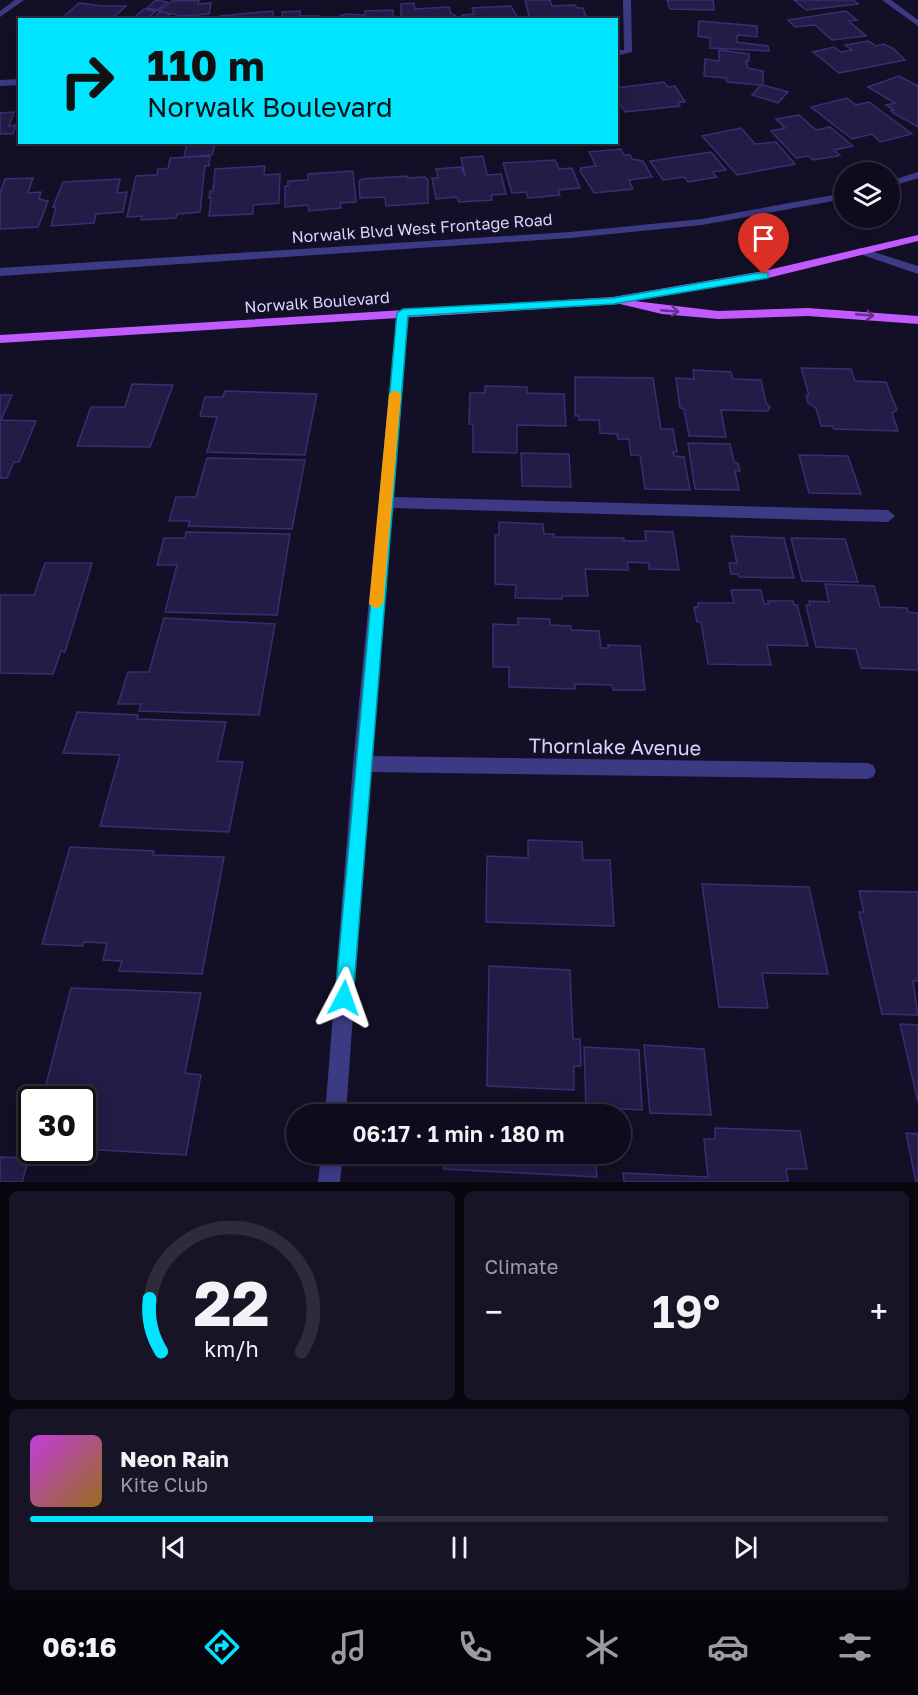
<!DOCTYPE html>
<html lang="en">
<head>
<meta charset="utf-8">
<style>
  body { margin:0; font-family:"Golos Text",sans-serif; background:#171425; color:#f1f3f6; height:100vh; display:flex; flex-direction:column; font-size:22px; white-space:nowrap }
  * { box-sizing:border-box; margin:0 }
  p { font-size:20px; color:#9b9ba3 }
  .icon { flex:none; width:33px; height:33px; fill:none; stroke:currentColor; stroke-width:2; stroke-linecap:round; stroke-linejoin:round }
  .map { position:relative; height:1182px; overflow:hidden }
  .drawer { display:flex; flex-direction:column; gap:9px; padding:9px; background:#08060f; flex:1 }
  .drawer>* { flex:none }
  .hud { position:absolute; left:18px; top:18px; width:600px; height:126px; border-radius:0px; box-shadow:0 3px 15px #0003,0 0 0 2px #2e2b3b; background:#00e5ff; color:#111; overflow:hidden }
  .fabs { position:absolute; left:834px; top:162px; display:grid; gap:12px }
  .fabs a { display:grid; place-items:center; width:66px; height:66px; border-radius:50%; background:#0e0b1c; box-shadow:0 3px 15px #0003,0 0 0 2px #2e2b3b; font-size:30px }
  .speed { position:absolute; left:18px; top:1086px; display:flex; gap:12px; font-size:30px; font-weight:700; text-align:center }
  .speed>* { display:grid; place-content:center; width:78px; height:78px; border-radius:50%; background:#0e0b1c; box-shadow:0 3px 15px #0003,0 0 0 2px #2e2b3b; line-height:1 }
  .speed .limit { border:3px solid #111; border-radius:9px; background:#fff; color:#111 }
  .pin { position:absolute; display:grid; place-items:center; width:51px; height:51px; color:#fff; margin:-62px -26px; border-radius:50% 50% 50% 0; rotate:-45deg; box-shadow:0 0 6px #0007 }
  .pin .icon { rotate:45deg }
  .me { position:absolute; width:66px; margin:-33px; rotate:4deg; stroke-linejoin:round; filter:drop-shadow(0 0 4px #0008) }
  .turn { display:flex; align-items:center; gap:21px; height:126px; padding:0 30px; font-size:27px }
  .turn .icon { width:78px; height:78px; stroke-width:2.5 }
  .turn b { display:block; font-size:42px; line-height:51px }
  .big { font-size:45px; font-weight:600; line-height:1.1 }
  .drawer .widget { flex:1; display:flex; flex-direction:column; justify-content:center; gap:9px; min-width:0; padding:0 21px; border-radius:9px; background:#171425 }
  .drawer .dial { align-items:center; gap:0 }
  .dial svg { height:156px; overflow:visible; fill:none; stroke:#2e2b3b; stroke-width:7; stroke-linecap:round; text-anchor:middle }
  .dial text { fill:#f1f3f6; stroke:none }
  .song { display:flex; align-items:center; gap:18px }
  .cover { width:72px; height:72px; border-radius:9px; background:linear-gradient(135deg,hsl(290 70% 55%),hsl(40 70% 35%)) }
  .played { height:6px; border-radius:3px; background:linear-gradient(90deg,#00e5ff 40%,#2e2b3b 40%) }
  .keys { display:flex; justify-content:space-around; direction:ltr }
  .heat { display:flex; justify-content:space-between; align-items:center; font-size:33px; direction:ltr }
  .drawer .tiles { flex:1; display:grid; gap:9px; grid-template-columns:1fr 1fr }
  .widget:last-child { grid-column:span 2 }
  .trip { position:absolute; left:286px; top:1104px; width:345px; height:60px; border-radius:30px; background:#0e0b1c; box-shadow:0 3px 15px #0003,0 0 0 2px #2e2b3b; font-weight:600; line-height:60px; text-align:center }
  .menu { display:flex; height:96px; justify-content:space-around; align-items:center; background:#06040b; color:#9b9ba3 }
  .menu .icon { width:42px; height:42px }
  .menu .current { color:#00e5ff }
  .menu b { font-size:27px; color:#f1f3f6 }
  .map>svg:first-child { display:block }
</style>
</head>
<body>
<div class="map">
<svg width="918" height="1182" viewBox="0 0 918 1182">
  <rect width="100%" height="100%" fill="#130f26"/>
  <!-- building -->
  <path fill="#241b47" stroke="#3b2d73" stroke-width="1.5" d="M 156,0 L 167,2 L 158,10 L 147,8 Z
    M 199,0 L 198,4 L 211,3 L 209,14 L 182,16 L 159,11 L 172,1 Z
    M 525,0 L 550,0 L 552,6 L 575,5 L 577,8 L 583,8 L 587,20 L 530,20 Z
    M 667,0 L 713,0 L 714,10 L 670,9 Z
    M 794,0 L 853,0 L 858,4 L 806,10 Z
    M 79,3 L 102,6 L 126,6 L 111,20 L 62,18 Z
    M 414,3 L 415,9 L 449,7 L 451,14 L 455,15 L 456,20 L 401,20 L 401,4 Z
    M 511,6 L 519,20 L 463,20 L 462,15 L 474,14 L 472,8 Z
    M 144,9 L 156,11 L 148,18 L 136,16 Z
    M 393,10 L 394,20 L 340,20 L 340,16 L 345,14 L 365,15 L 365,11 Z
    M 273,11 L 273,20 L 220,20 L 220,16 Z
    M 300,11 L 300,16 L 320,16 L 320,19 L 336,20 L 282,20 L 282,12 Z
    M 846,11 L 857,20 L 849,21 L 866,36 L 832,40 L 815,25 L 795,27 L 788,20 Z
    M 160,12 L 170,14 L 163,20 L 151,20 Z
    M 699,21 L 757,26 L 757,37 L 738,35 L 736,42 L 768,46 L 769,51 L 710,48 L 710,38 L 698,36 Z
    M 868,41 L 876,46 L 884,44 L 894,49 L 905,60 L 839,73 L 813,52 L 834,47 L 841,52 L 852,50 L 845,45 Z
    M 719,50 L 749,54 L 749,61 L 746,61 L 748,68 L 763,71 L 763,85 L 788,92 L 778,103 L 752,95 L 761,85 L 727,82 L 726,78 L 704,76 L 705,59 L 719,61 Z
    M 899,76 L 918,86 L 918,127 L 893,113 L 891,111 L 894,110 L 886,105 L 895,103 L 868,87 Z
    M 664,82 L 668,87 L 675,86 L 685,102 L 678,102 L 680,106 L 625,112 L 616,97 L 616,88 Z
    M 847,98 L 856,105 L 869,102 L 912,134 L 880,142 L 872,134 L 852,139 L 811,107 Z
    M 14,112 L 9,126 L 16,125 L 13,134 L 0,134 L 0,113 Z
    M 799,115 L 816,130 L 830,127 L 834,130 L 853,146 L 834,150 L 840,155 L 837,156 L 813,160 L 808,156 L 796,158 L 771,131 L 785,128 L 776,119 Z
    M 741,128 L 755,144 L 776,142 L 795,164 L 737,175 L 702,136 Z
    M 216,142 L 212,155 L 184,157 L 187,143 Z
    M 621,149 L 624,155 L 630,155 L 632,159 L 643,161 L 652,177 L 629,180 L 633,189 L 594,193 L 580,171 L 581,168 L 596,166 L 589,152 Z
    M 711,152 L 726,170 L 712,172 L 717,177 L 688,182 L 684,177 L 663,180 L 650,161 Z
    M 210,156 L 209,166 L 205,166 L 200,212 L 177,214 L 176,218 L 141,220 L 142,216 L 127,217 L 136,176 L 157,175 L 158,169 L 168,169 L 170,158 Z
    M 483,156 L 487,175 L 501,174 L 506,194 L 491,195 L 492,200 L 459,202 L 457,197 L 436,199 L 432,178 L 438,178 L 436,169 L 461,167 L 465,176 L 461,158 Z
    M 555,160 L 559,169 L 572,168 L 580,188 L 558,190 L 560,195 L 540,197 L 528,198 L 526,192 L 512,193 L 503,163 Z
    M 265,166 L 264,175 L 280,174 L 279,203 L 253,205 L 253,214 L 209,216 L 211,198 L 209,198 L 210,191 L 213,191 L 215,169 Z
    M 353,171 L 356,202 L 340,203 L 341,208 L 309,211 L 308,205 L 285,207 L 285,186 L 288,186 L 288,181 L 308,180 L 308,174 Z
    M 407,176 L 407,178 L 425,177 L 428,180 L 428,203 L 386,206 L 385,197 L 360,198 L 359,181 L 362,179 Z
    M 33,178 L 28,193 L 41,192 L 39,199 L 48,201 L 38,227 L 0,229 L 0,193 L 5,179 Z
    M 120,179 L 117,193 L 127,192 L 123,212 L 96,214 L 94,223 L 51,226 L 56,207 L 53,207 L 63,182 Z
    M 801,368 L 851,369 L 855,381 L 886,382 L 897,410 L 892,413 L 898,431 L 834,429 L 833,426 L 821,426 L 816,408 L 808,403 L 806,395 L 809,395 Z
    M 693,370 L 731,372 L 733,379 L 761,380 L 766,403 L 770,407 L 768,411 L 721,410 L 726,437 L 689,436 L 684,409 L 680,408 L 676,378 L 694,379 Z
    M 575,377 L 653,378 L 661,429 L 673,429 L 677,452 L 673,452 L 674,456 L 684,457 L 690,490 L 645,489 L 640,455 L 631,455 L 629,439 L 618,439 L 617,434 L 600,433 L 599,420 L 579,420 L 579,416 L 575,416 Z
    M 132,384 L 173,385 L 150,447 L 77,446 L 91,407 L 125,407 Z
    M 485,386 L 527,387 L 527,393 L 564,394 L 566,426 L 517,425 L 517,453 L 473,452 L 473,424 L 469,424 L 470,393 L 485,393 Z
    M 225,391 L 317,394 L 305,455 L 207,452 L 217,417 L 200,416 L 205,397 L 223,397 Z
    M 0,395 L 12,395 L 1,420 L 36,421 L 19,462 L 14,462 L 7,478 L 0,478 Z
    M 688,443 L 730,444 L 734,462 L 738,463 L 740,471 L 735,471 L 739,490 L 695,489 Z
    M 521,453 L 569,454 L 571,487 L 522,486 Z
    M 799,455 L 848,456 L 861,494 L 809,493 Z
    M 207,458 L 305,460 L 292,529 L 188,526 L 190,521 L 169,521 L 176,497 L 196,497 Z
    M 499,522 L 543,524 L 544,534 L 554,534 L 554,537 L 624,538 L 624,541 L 646,541 L 645,531 L 673,532 L 679,570 L 649,569 L 649,563 L 627,562 L 628,570 L 585,569 L 588,596 L 562,596 L 562,599 L 515,598 L 516,585 L 495,584 L 495,535 L 499,535 Z
    M 186,532 L 290,534 L 277,615 L 165,612 L 177,565 L 157,565 L 164,538 L 185,538 Z
    M 731,536 L 784,538 L 794,578 L 739,577 L 738,574 L 731,574 L 729,563 L 737,563 Z
    M 791,538 L 845,539 L 858,582 L 802,581 Z
    M 45,563 L 92,563 L 65,652 L 61,651 L 53,674 L 0,673 L 0,595 L 34,595 Z
    M 825,584 L 874,586 L 880,607 L 907,608 L 908,612 L 918,613 L 918,670 L 861,668 L 856,649 L 816,647 L 806,605 L 810,605 L 809,601 L 829,602 Z
    M 731,590 L 761,590 L 764,604 L 769,604 L 768,601 L 793,601 L 794,605 L 797,605 L 808,646 L 767,645 L 771,665 L 708,664 L 701,622 L 697,622 L 694,607 L 698,607 L 698,603 L 734,603 Z
    M 164,618 L 275,624 L 259,715 L 139,711 L 141,704 L 118,704 L 128,672 L 149,672 Z
    M 518,618 L 550,619 L 550,625 L 571,626 L 571,630 L 599,631 L 601,648 L 609,648 L 608,645 L 640,646 L 645,690 L 613,690 L 612,685 L 575,684 L 575,689 L 509,687 L 509,667 L 493,667 L 493,624 L 518,625 Z
    M 77,712 L 138,715 L 137,719 L 226,722 L 217,761 L 243,762 L 229,832 L 100,826 L 120,755 L 63,753 Z
    M 528,840 L 582,842 L 583,860 L 610,860 L 614,926 L 486,922 L 487,856 L 528,858 Z
    M 70,847 L 154,851 L 153,855 L 224,857 L 202,974 L 119,971 L 122,961 L 103,960 L 107,943 L 84,942 L 83,946 L 42,944 Z
    M 702,884 L 809,887 L 828,974 L 762,973 L 768,1008 L 719,1007 Z
    M 859,891 L 918,892 L 918,981 L 913,981 L 918,1015 L 882,1014 L 859,912 L 864,912 Z
    M 489,966 L 570,970 L 573,1039 L 580,1039 L 581,1066 L 574,1066 L 574,1090 L 487,1086 Z
    M 71,988 L 201,993 L 185,1073 L 201,1075 L 186,1155 L 82,1149 L 82,1100 L 42,1100 Z
    M 900,1024 L 918,1025 L 918,1102 Z
    M 644,1045 L 704,1049 L 711,1115 L 650,1113 Z
    M 584,1047 L 639,1050 L 642,1110 L 586,1107 Z
    M 715,1128 L 800,1131 L 807,1169 L 786,1169 L 788,1182 L 624,1182 L 623,1173 L 708,1177 L 704,1139 L 715,1139 Z
    M 906,1133 L 918,1134 L 918,1182 L 916,1182 Z
    M 445,1154 L 595,1154 L 597,1177 L 444,1169 Z
    M 0,1157 L 29,1158 L 22,1182 L 0,1182 Z"/>
  <g fill="none" stroke-linecap="round" stroke-linejoin="round">
    <!-- minor -->
    <path fill="#3d3a85" fill-rule="evenodd" d="M 15,0 L 24,0 L 0,17 L 0,11 Z
      M 623,0 L 631,0 L 632,52 L 616,56 L 616,50 L 624,50 Z
      M 882,0 L 891,0 L 918,20 L 918,26 Z
      M 20,79 L 20,85 L 0,86 L 0,80 Z
      M 918,172 L 918,178 L 890,187 L 890,181 Z
      M 844,193 L 844,199 L 702,225 L 570,238 L 0,276 L 0,268 L 570,232 L 702,219 Z
      M 861,248 L 918,266 L 918,274 L 857,253 L 857,249 Z
      M 403,309 L 409,313 L 393,497 L 888,510 L 895,516 L 888,522 L 392,508 L 371,756 L 867,763 L 873,765 L 876,771 L 873,777 L 867,779 L 370,772 L 346,1114 L 325,1114 L 353,764 L 397,313 Z
      M 321,1154 L 343,1154 L 340,1182 L 318,1182 Z"/>
    <!-- major -->
    <path fill="#c25bff" fill-rule="evenodd" d="M 918,235 L 918,241 L 764,279 L 634,301 L 718,311 L 808,308 L 918,316 L 918,324 L 808,316 L 718,319 L 662,314 L 620,304 L 0,343 L 0,335 L 613,297 L 764,271 Z"/>
  </g>
  <!-- one-way arrows -->
  <defs><path id="oneway-shaft" d="M-6 0H5M1.5-3L5.5 0L1.5 3" fill="none" stroke-width="1.6" stroke-linecap="round" stroke-linejoin="round" transform="scale(1.5)"/></defs>
  <g stroke="#623188">
    <use href="#oneway-shaft" transform="translate(670 311) rotate(5)"/>
    <use href="#oneway-shaft" transform="translate(865 315) rotate(5)"/>
  </g>
  <!-- route -->
  <path fill="#00e5ff" stroke="#0095a6" stroke-width="1.5" d="M 764,272 L 768,273 L 768,278 L 613,304 L 408,316 L 353,998 L 350,1004 L 344,1007 L 337,1004 L 335,998 L 397,313 L 403,309 L 613,298 Z"/>
  <!-- slow -->
  <path fill="#f59e0b" d="M 395,390 L 401,394 L 383,604 L 376,609 L 369,604 L 389,394 Z"/>
  <g text-anchor="middle" stroke-width="6" stroke-linejoin="round" paint-order="stroke">
    <!-- far-street labels -->
    <g font-size="16" fill="#d9d4ff" stroke="#130f26">
      <text transform="translate(422 228) rotate(-4)" y="6">Norwalk Blvd West Frontage Road</text>
      <text transform="translate(317 302) rotate(-4)" y="6">Norwalk Boulevard</text>
    </g>
    <!-- street labels -->
    <g font-size="20" fill="#d9d4ff" stroke="#130f26">
      <text transform="translate(615 747) rotate(1)" y="7">Thornlake Avenue</text>
    </g>
  </g>
</svg>
<div class="fabs">
<a><svg class="icon" aria-label="layers" viewBox="0 0 24 24"><path d="M12 4l9 5-9 5-9-5zM3 14l9 5 9-5"/></svg></a>
</div>
<div class="speed"><div class="limit">30</div></div>
<div class="pin" style="left:764px;top:275px;background:#d93025"><svg class="icon" aria-label="arrive" viewBox="0 0 24 24"><path d="M6 21V4h12l-3 4 3 4H6"/></svg></div>
<svg class="me" style="left:344px;top:998px" viewBox="-20 -20 40 40"><path d="M0-17L14 15 0 8-14 15z" fill="#00e5ff" stroke="#fff" stroke-width="4"/></svg>
<div class="trip">06:17 · 1 min · 180 m</div>
<div class="hud">
<div class="turn"><svg class="icon" aria-label="right" viewBox="0 0 24 24"><path d="M7 20v-9h11M14 6l5 5-5 5"/></svg><div><b>110 m</b>Norwalk Boulevard</div></div>
</div>
</div>
<section class="drawer">
<div class="tiles">
<div class="widget dial"><svg viewBox="0 0 100 80">
<path d="M14 69A42 42 0 1 1 86 69"/>
<path d="M14 69A42 42 0 0 1 8 42" stroke="#00e5ff"/>
<text x="50" y="56" font-size="32" font-weight="700">22</text>
<text x="50" y="72" font-size="11">km/h</text>
</svg></div>
<div class="widget"><p>Climate</p>
<div class="heat"><a>−</a><b class="big">19°</b><a>+</a></div>
</div>
<div class="widget">
<div class="song"><i class="cover"></i><div><b>Neon Rain</b><p>Kite Club</p></div></div>
<div class="played"></div>
<div class="keys"><svg class="icon" aria-label="previous" viewBox="0 0 24 24"><path d="M18 5L8 12l10 7zM5 5v14"/></svg><svg class="icon" aria-label="pause" viewBox="0 0 24 24"><path d="M8 5v14M16 5v14"/></svg><svg class="icon" aria-label="next" viewBox="0 0 24 24"><path d="M6 5l10 7-10 7zM19 5v14"/></svg></div>
</div>
</div>
</section>
<nav class="menu">
<b>06:16</b>
<svg class="icon current" aria-label="directions" viewBox="0 0 24 24"><path d="M12 3l9 9-9 9-9-9zM9 14v-3h6M13 9l2 2-2 2"/></svg>
<svg class="icon" aria-label="music" viewBox="0 0 24 24"><path d="M9 18V5l10-2v13"/><circle cx="6" cy="18" r="3"/><circle cx="16" cy="16" r="3"/></svg>
<svg class="icon" aria-label="phone" viewBox="0 0 24 24"><path d="M5 4h4l2 5-3 2q2 4 5 5l2-3 5 2v4C11 20 4 13 5 4z"/></svg>
<svg class="icon" aria-label="climate" viewBox="0 0 24 24"><path d="M12 3v18M4 7l16 10M4 17L20 7"/></svg>
<svg class="icon" aria-label="car" viewBox="0 0 24 24"><path d="M5 17H2v-5l4-1 3-4h7l3 4 3 1v5h-3M9 17h6M6 11h13"/><circle cx="7" cy="17" r="2"/><circle cx="17" cy="17" r="2"/></svg>
<svg class="icon" aria-label="filters" viewBox="0 0 24 24"><path d="M4 7h16M4 17h16"/><circle cx="9" cy="7" r="2"/><circle cx="15" cy="17" r="2"/></svg>
</nav>
</body>
</html>
